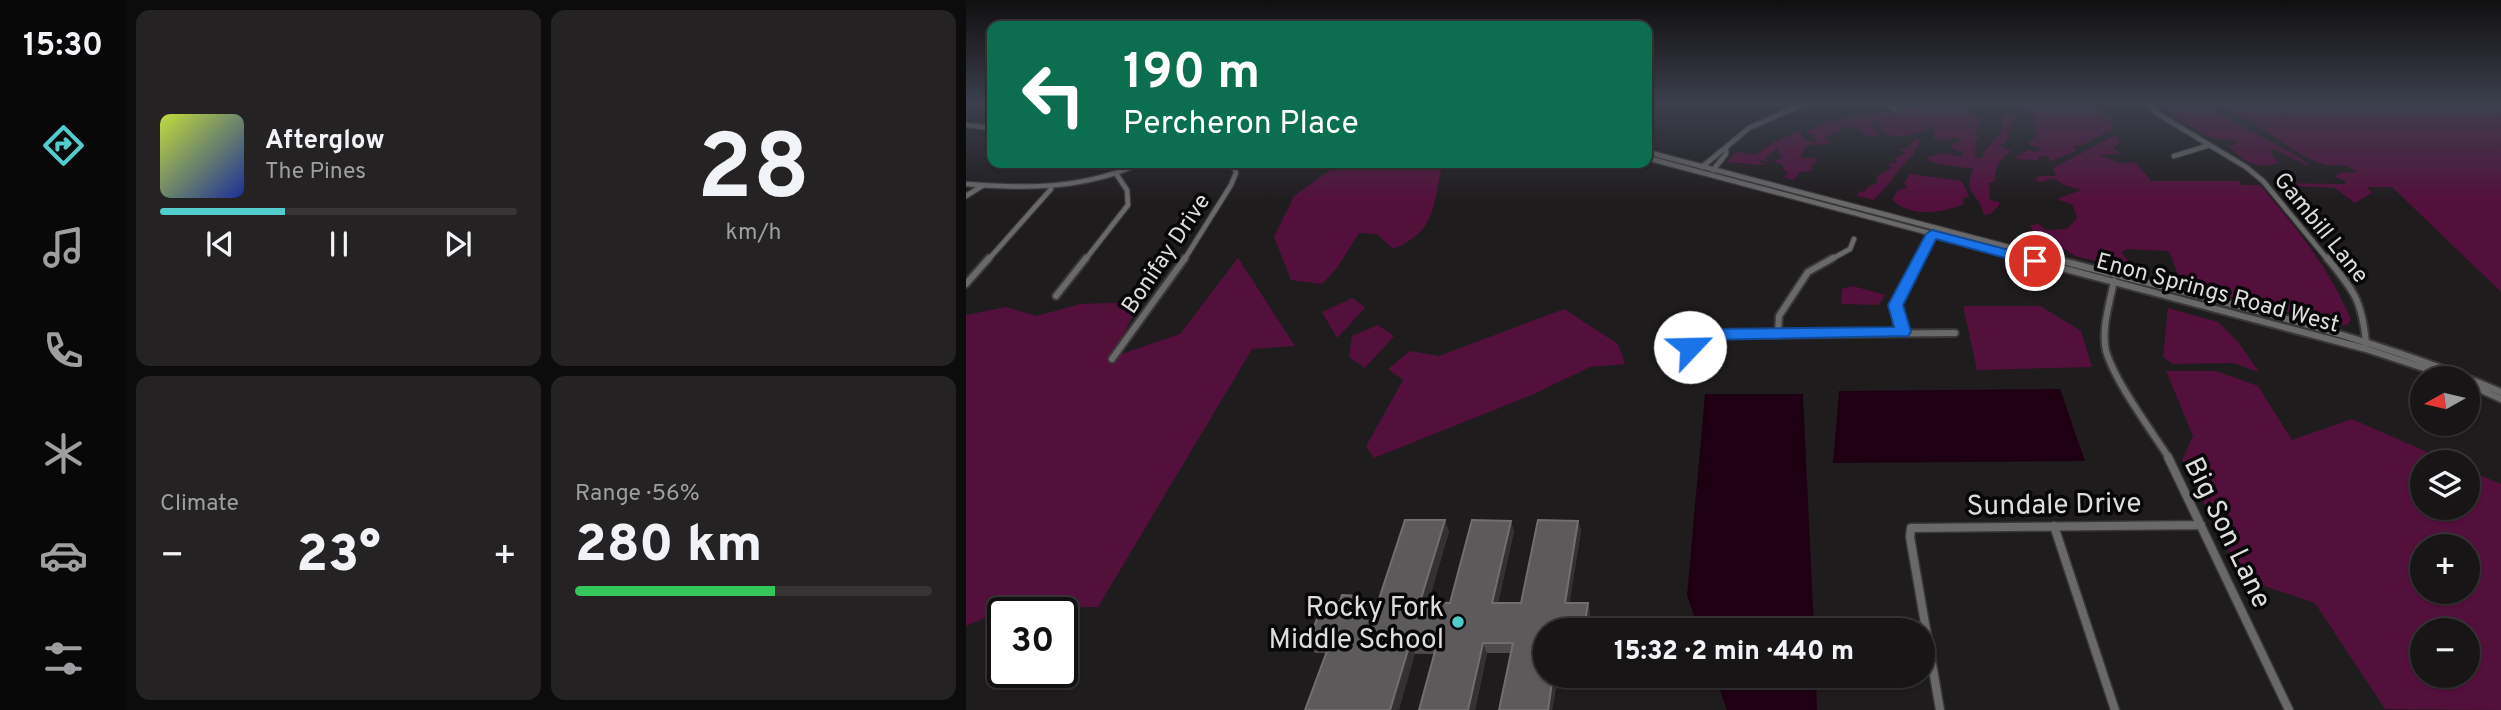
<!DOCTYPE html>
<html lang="en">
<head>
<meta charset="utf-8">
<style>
  body { margin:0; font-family:Overpass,sans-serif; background:#242223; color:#f1f3f6; height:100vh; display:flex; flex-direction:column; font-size:26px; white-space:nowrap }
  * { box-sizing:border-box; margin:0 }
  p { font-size:23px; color:#9e9fa1 }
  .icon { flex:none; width:38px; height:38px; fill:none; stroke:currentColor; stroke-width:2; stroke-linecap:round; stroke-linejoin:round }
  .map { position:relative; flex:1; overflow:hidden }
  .panel { display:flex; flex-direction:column; gap:10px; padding:10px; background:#0d0c0c; width:840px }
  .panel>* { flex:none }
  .banner { position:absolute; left:21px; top:21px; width:665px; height:147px; border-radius:14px; box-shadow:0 2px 5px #0004,0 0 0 2px #363435; background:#0b6e4f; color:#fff; overflow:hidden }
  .needle { width:46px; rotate:262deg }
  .tools { position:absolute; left:1444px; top:366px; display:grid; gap:14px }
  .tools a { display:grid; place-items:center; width:70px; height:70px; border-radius:50%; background:#171516; box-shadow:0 2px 5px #0004,0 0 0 2px #363435; font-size:35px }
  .speed { position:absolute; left:21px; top:597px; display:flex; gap:14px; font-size:35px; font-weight:700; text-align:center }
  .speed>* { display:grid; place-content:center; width:91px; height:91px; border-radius:50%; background:#171516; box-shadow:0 2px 5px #0004,0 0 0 2px #363435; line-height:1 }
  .speed .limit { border:4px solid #111; border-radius:10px; background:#fff; color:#111 }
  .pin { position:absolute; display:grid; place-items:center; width:60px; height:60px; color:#fff; margin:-30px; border:4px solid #fff; border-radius:50%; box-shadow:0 2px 7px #0007 }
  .me { position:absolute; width:77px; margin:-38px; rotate:66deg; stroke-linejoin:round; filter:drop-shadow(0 0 5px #0008) }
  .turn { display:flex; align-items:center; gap:24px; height:147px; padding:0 21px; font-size:32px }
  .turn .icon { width:91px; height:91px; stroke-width:2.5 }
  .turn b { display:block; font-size:49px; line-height:60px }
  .big { font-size:52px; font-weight:800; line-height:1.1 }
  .panel .tile { flex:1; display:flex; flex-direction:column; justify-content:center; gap:10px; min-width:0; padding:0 24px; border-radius:14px; background:#242223 }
  .panel .dial { align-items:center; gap:0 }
  .dial b { font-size:91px; line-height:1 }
  .song { display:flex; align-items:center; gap:21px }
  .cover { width:84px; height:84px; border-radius:10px; background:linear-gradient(135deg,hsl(70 70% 55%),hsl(230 70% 35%)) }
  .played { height:7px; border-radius:4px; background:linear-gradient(90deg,#52cdcd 35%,#363435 35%) }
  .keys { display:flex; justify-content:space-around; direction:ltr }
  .heat { display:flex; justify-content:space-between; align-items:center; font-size:38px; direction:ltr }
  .charge { height:10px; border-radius:5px; background:linear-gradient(90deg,#34c759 56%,#363435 0) }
  .panel .tiles { flex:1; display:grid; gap:10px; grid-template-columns:repeat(2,1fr) }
  .trip { position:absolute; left:567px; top:618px; width:402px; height:70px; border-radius:35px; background:#171516; box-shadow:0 2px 5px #0004,0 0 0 2px #363435; font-weight:800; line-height:70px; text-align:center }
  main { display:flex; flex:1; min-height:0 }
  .tab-bar { display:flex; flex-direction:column; width:126px; justify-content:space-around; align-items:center; background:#090809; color:#9e9fa1 }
  .tab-bar .icon { width:49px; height:49px }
  .tab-bar .selected { color:#52cdcd }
  .tab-bar b { font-size:32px; color:#f1f3f6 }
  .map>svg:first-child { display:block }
</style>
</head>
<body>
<main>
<nav class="tab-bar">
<b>15:30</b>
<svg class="icon selected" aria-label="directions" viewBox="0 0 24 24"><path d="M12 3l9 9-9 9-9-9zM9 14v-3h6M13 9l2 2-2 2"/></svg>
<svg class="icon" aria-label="music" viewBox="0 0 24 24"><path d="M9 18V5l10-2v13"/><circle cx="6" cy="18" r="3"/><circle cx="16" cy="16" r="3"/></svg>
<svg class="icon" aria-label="phone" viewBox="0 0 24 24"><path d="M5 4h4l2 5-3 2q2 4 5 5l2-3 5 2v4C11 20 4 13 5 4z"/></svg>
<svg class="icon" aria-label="climate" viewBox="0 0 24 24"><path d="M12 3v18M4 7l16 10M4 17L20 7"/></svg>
<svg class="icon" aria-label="car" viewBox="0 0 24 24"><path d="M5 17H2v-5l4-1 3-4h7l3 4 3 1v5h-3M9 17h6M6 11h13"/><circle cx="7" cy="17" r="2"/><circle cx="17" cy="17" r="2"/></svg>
<svg class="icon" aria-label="filters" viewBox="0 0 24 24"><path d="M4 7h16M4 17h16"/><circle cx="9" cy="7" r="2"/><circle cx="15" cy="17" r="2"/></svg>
</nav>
<section class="panel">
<div class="tiles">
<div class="tile">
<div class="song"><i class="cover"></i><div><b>Afterglow</b><p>The Pines</p></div></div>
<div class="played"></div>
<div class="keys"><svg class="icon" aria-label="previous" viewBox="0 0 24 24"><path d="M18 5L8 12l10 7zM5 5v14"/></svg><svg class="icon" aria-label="pause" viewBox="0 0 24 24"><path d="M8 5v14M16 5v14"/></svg><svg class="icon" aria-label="next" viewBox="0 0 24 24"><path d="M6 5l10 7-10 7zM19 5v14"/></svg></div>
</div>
<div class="tile dial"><b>28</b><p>km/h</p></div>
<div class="tile"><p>Climate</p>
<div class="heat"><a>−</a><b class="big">23°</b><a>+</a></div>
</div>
<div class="tile"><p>Range · 56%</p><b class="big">280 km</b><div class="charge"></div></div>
</div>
</section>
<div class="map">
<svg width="1535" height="710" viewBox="0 0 1535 710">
  <rect width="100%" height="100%" fill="#1f1c1e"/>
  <!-- green -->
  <path fill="#53103b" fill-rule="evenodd" d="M 958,103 L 999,103 L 1005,115 L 1016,119 L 1011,125 L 1012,131 L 1009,134 L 1014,139 L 1010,140 L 1009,157 L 1017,158 L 1017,153 L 1036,131 C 1037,122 1033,118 1040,112 L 1048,113 L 1051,117 L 1044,121 L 1047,125 L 1041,133 L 1045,137 L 1041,138 L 1040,142 L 1033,145 L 1045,151 C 1036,158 1027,168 1029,181 L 1023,183 L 1024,200 L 1033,202 L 1033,205 L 1025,214 L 1018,215 C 1011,190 997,195 1007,169 C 992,166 978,166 963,161 L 962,157 L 976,153 L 996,157 L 997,153 L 985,148 L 986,144 L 996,142 L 988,137 L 977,141 L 967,138 L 969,126 C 950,133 927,145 911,126 L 915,122 L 904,121 L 914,136 C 904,139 895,135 890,126 L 880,128 L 858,137 L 864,144 L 841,145 L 833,158 L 848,158 L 851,161 L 846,164 L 846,171 L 834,172 L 827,180 L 817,177 L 823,173 L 817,169 L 817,165 L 807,161 L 815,158 L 811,149 L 799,158 L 803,162 L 790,159 L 798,164 L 796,165 L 761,162 L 770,152 L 790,155 L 808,142 L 834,131 L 838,140 L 849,143 L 851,141 L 847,135 L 839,132 L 860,123 Z
    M 1052,103 L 1131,103 L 1148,128 L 1116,145 L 1107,146 L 1110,151 L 1085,161 L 1081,156 L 1072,157 L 1071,160 L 1051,159 L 1050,157 L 1062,150 L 1070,152 L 1075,149 L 1062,144 L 1070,135 L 1067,121 L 1069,114 L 1054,109 Z
    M 1193,103 L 1242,105 C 1274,129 1312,142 1344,165 L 1339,165 L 1309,149 L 1304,151 L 1312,163 C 1293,170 1275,161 1263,146 L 1273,143 C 1265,138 1260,141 1251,139 C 1233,134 1206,116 1193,103 Z
    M 1246,103 L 1535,103 L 1535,292 L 1426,187 L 1401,187 L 1406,193 L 1389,203 L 1369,188 L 1310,185 L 1308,183 L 1380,184 L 1380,181 L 1369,177 C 1376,170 1383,174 1391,172 C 1372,159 1372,169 1356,164 C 1316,150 1289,114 1247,107 Z
    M 1150,135 L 1155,142 L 1147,147 L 1154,154 L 1132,155 L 1154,163 L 1170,163 L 1185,181 L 1272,181 L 1277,185 L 1294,185 C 1330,228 1364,268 1385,320 L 1381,325 L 1363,323 L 1217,285 C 1210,273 1208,260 1202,251 L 1161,249 L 1155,252 L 1163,262 L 1155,267 L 1109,256 L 1084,240 L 1068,235 L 1064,225 L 1073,224 L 1080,230 L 1101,229 L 1111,218 L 1107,205 L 1091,199 L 1115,190 L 1098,185 L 1088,178 L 1076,182 L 1069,180 L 1073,176 L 1090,176 L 1087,168 Z
    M 954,139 L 951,149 L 945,150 L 949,152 L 948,154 C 931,168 923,187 907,200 L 891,196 L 893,192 L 900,191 L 902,187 L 911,183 L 911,176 L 924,169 L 925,166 L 918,164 L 931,163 L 929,158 L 940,153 L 933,149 L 942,148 L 948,140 Z
    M 374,163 L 477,163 C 466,205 472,231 427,249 L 411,234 L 393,233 L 371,268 L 356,284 L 325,280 L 308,237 L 328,196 Z
    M 944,174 L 996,181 L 1003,196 L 997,199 L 998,204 C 976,213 945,218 926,200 L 932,190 L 941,188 L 938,183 Z
    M 272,258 L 329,346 L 286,349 L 132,607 L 40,608 L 0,626 L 0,315 L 40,307 L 71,316 L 114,304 L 173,302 L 147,357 L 214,334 Z
    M 887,286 L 919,295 L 913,305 L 875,304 L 876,289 Z
    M 387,298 L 399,308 L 371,338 L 356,312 Z
    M 997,306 L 1074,306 L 1115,331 L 1126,367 L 1011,370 Z
    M 1202,308 L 1252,322 L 1273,343 L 1293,372 L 1266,363 L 1207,364 L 1197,357 Z
    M 598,309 L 652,344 L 659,364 L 624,367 L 568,394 L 408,458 L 400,446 L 437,380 L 422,369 L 444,351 L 473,356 Z
    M 412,325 L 428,336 L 399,368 L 383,357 L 386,336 Z
    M 1250,371 L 1292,386 L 1326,440 L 1386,419 L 1484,462 L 1456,462 L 1456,508 L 1502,508 L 1502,470 L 1535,484 L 1535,710 L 1419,709 L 1349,603 L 1277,579 L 1216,460 L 1227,436 L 1200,371 ZM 1456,546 L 1502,546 L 1502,592 L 1456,592 ZM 1456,630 L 1502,630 L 1502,676 L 1456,676 Z"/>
  <!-- water -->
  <path fill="#1f0013" d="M 1094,389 L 1119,461 L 867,463 L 873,391 Z
    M 739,394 L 837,394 L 848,630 L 733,630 L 721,595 Z
    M 749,676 L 850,676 L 851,710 L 761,710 Z"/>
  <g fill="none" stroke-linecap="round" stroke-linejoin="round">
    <!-- minor-far2 casing -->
    <g stroke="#3a3739" stroke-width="7">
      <path id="minor-far2" d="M 921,103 L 928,109
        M 1181,103 L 1192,114 L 1280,167 L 1297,181 L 1362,260
        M 0,125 L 26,128
        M 681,152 L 1092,260
        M 1208,156 L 1244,145
        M 681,158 L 1065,260
        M 736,167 L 783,128 L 840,103
        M 747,170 L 760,154 L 760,149
        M 0,184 C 62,189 118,189 175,163
        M 0,196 L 16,186
        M 22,260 L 85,189
        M 119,260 L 162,205 L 161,190 L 151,175
        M 218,260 L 265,185 L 270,173 L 267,163
        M 864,260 L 884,249 L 888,239
        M 952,260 L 966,234"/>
    </g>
    <!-- minor-far1 casing -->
    <g stroke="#3a3739" stroke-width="10">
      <path id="minor-far1" d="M 1058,258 L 1400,349 L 1488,378
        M 1085,258 C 1236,298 1391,330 1535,392
        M 1361,258 C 1388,291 1396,300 1400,343
        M 1148,281 C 1144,302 1135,329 1140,351 C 1149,382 1185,430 1203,458
        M 0,284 L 23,258
        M 90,296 L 120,258
        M 937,332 L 929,305 L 953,258
        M 812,334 L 813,316 L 842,272 L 867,258
        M 146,359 L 219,258
        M 723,378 L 727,339 L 739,335 L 989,333
        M 1502,384 L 1535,399"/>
    </g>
    <!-- minor casing -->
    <g stroke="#3a3739" stroke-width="11">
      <path id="minor" d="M 1202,457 L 1323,710
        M 1088,526 L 1149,710
        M 974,710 L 944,537 L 945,528 L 1235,525"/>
    </g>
    <!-- minor-far2 -->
    <use href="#minor-far2" stroke="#6a6969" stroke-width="4.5"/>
    <!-- minor-far1 -->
    <use href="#minor-far1" stroke="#6a6969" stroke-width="6"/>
    <!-- minor -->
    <use href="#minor" stroke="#6a6969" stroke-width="8"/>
  </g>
  <!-- wall -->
  <path fill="#4e4a4c" d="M 612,521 L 615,531 L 603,603 L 622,603 L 624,613 L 622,630 L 579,630 L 579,676 L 592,676 L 586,710 L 544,653 L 521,653 L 509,710 L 453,710 L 469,654 L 349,653 L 342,642 L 397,602 L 412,602 L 483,531 L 462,603 L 484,603 L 548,531 L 532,603 L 555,603 Z"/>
  <!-- shaded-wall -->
  <path fill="#353133" d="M 479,520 L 483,531 L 459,613 L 454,602 Z
    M 545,521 L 548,531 L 530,613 L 526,603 Z
    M 612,521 L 615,531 L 602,613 L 599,603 Z
    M 622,603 L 624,613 L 622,630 L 618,630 Z
    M 444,643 L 449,654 L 433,710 L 424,710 Z
    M 517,643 L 521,653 L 509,710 L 502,710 Z
    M 587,676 L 592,676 L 586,710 L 582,710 Z"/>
  <!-- building -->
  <path fill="#5d5a5c" stroke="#726e70" stroke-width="2" d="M 439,520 L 479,520 L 454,602 L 484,603 L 506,520 L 545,521 L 526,603 L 555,603 L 572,520 L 612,521 L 599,603 L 622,603 L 618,630 L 579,630 L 579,676 L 587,676 L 582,710 L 533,710 L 547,643 L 517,643 L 502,710 L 453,710 L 471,644 L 444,643 L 424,710 L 339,710 L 364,643 L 342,642 L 358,601 L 374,601 L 376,595 L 393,596 L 391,602 L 412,602 Z"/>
  <!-- sky -->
  <linearGradient id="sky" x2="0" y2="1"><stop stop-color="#110f10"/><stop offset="0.51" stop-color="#3c404c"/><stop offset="1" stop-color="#3c404c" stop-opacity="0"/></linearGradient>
  <rect width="1535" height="202" fill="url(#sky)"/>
  <!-- route -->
  <path fill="#1a73e8" stroke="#114b97" stroke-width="2" d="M 966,230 L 1074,258 L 1076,261 L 1069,266 L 970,239 L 937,305 L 945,332 L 942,336 L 740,340 L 733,342 L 729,351 L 718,351 L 716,347 L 721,335 L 739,329 L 928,327 L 922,305 L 960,234 Z"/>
  <!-- markers -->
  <circle fill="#52cdcd" stroke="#080708" stroke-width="2.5" cx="492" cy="622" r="7"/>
  <g text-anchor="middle" stroke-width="7" stroke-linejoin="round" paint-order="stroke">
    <!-- street labels -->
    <g font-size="23" fill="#dedcdd" stroke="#080708">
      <text transform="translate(1356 227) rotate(51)" y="8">Gambill Lane</text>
      <text transform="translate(199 253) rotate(-56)" y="8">Bonifay Drive</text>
      <text transform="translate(1252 292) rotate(15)" y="8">Enon Springs Road West</text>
    </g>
    <!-- near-street labels -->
    <g font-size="28" fill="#dedcdd" stroke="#080708">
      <text transform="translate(1088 503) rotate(-1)" y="10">Sundale Drive</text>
      <text transform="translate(1263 532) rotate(64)" y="10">Big Son Lane</text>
    </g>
    <!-- near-poi labels -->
    <g font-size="28" fill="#dedcdd" stroke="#080708" text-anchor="end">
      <text x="478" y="616">Rocky Fork<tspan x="478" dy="32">Middle School</tspan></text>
    </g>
  </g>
</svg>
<div class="tools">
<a><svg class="needle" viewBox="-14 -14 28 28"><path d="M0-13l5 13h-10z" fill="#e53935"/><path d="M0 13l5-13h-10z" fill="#9e9fa1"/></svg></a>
<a><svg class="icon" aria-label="layers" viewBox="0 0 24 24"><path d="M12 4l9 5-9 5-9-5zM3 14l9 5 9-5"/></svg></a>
<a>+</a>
<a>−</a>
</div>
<div class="speed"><div class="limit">30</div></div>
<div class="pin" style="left:1069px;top:261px;background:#d93025"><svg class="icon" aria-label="arrive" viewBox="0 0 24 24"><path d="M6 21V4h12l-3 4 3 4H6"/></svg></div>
<svg class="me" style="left:724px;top:347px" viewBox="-20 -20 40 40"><circle r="19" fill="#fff"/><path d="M0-13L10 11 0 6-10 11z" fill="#1a73e8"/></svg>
<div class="trip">15:32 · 2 min · 440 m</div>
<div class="banner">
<div class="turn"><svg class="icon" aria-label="left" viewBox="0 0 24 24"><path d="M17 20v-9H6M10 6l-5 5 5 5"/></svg><div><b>190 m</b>Percheron Place</div></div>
</div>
</div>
</main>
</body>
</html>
